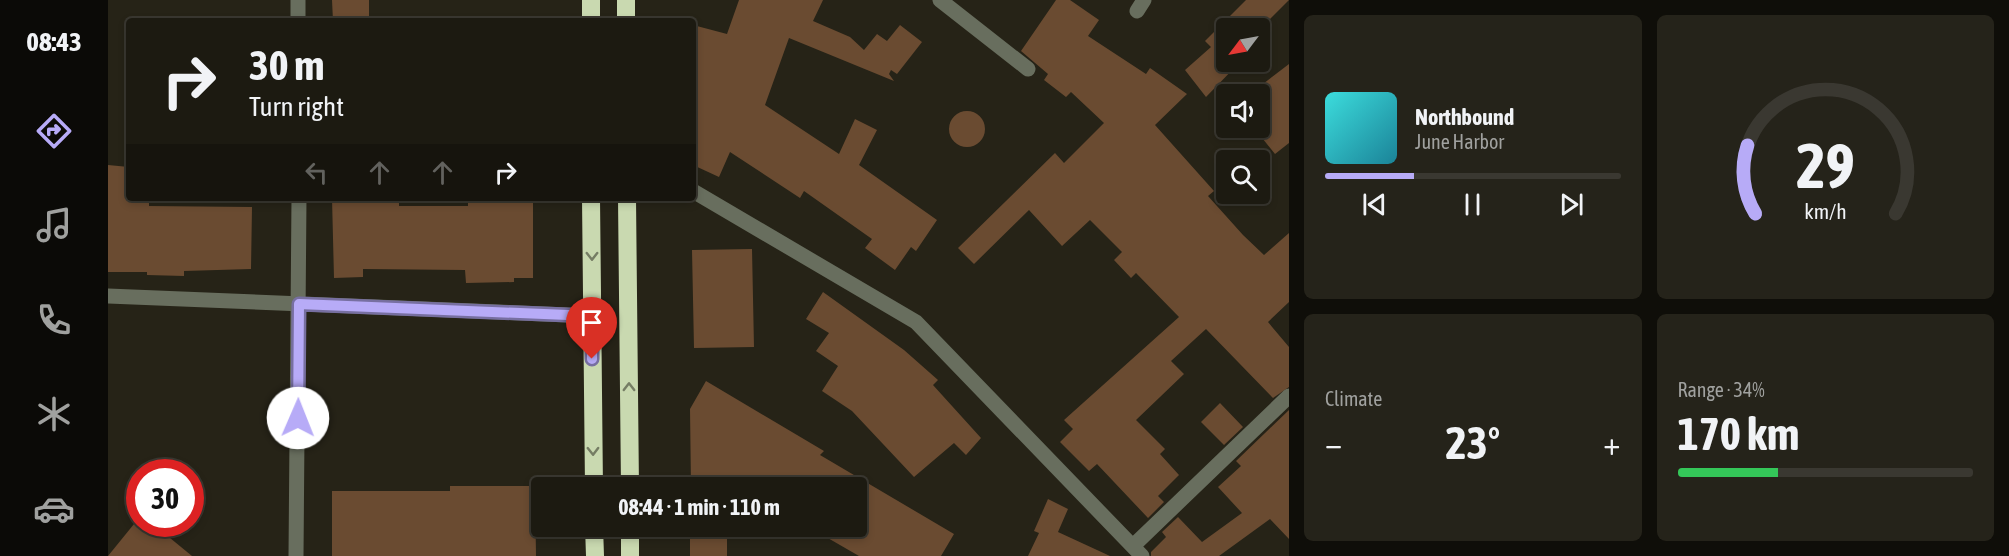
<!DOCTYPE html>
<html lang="en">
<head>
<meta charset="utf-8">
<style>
  body { margin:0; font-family:"Asap Condensed",sans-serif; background:#25231a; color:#f1f3f6; height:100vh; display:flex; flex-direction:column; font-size:22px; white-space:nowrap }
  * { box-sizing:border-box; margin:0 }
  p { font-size:20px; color:#a0a19f }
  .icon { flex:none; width:33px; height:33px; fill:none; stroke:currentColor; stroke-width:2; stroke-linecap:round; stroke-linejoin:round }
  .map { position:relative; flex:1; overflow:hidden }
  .sheet { display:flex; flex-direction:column; gap:15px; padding:15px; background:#0f0e09; width:720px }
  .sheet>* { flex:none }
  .top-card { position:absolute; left:18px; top:18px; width:570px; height:183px; border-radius:6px; box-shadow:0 3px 9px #0003,0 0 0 2px #3a3831; background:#1c1a11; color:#f1f3f6; overflow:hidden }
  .needle { width:39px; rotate:238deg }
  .buttons { position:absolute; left:1108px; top:18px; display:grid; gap:12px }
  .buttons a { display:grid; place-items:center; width:54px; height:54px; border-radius:6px; background:#1c1a11; box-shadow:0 3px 9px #0003,0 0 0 2px #3a3831; font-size:30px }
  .speed { position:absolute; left:18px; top:459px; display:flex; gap:12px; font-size:30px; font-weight:700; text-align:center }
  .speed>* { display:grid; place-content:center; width:78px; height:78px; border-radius:50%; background:#1c1a11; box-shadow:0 3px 9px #0003,0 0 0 2px #3a3831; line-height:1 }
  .speed .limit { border:9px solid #d22; background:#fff; color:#111 }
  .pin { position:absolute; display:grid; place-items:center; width:51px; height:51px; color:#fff; margin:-62px -26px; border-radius:50% 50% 50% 0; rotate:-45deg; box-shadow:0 0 6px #0007 }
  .pin .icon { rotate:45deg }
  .me { position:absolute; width:66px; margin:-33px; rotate:1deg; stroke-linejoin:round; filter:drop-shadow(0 0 4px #0008) }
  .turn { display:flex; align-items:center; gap:21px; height:126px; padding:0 24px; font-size:27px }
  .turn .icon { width:78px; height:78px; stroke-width:2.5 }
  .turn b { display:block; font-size:42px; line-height:51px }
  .lanes { display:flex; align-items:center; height:57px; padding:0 24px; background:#0003; justify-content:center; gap:30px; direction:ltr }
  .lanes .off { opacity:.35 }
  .big { font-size:45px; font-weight:700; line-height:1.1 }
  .sheet .card { flex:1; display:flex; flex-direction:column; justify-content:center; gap:9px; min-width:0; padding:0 21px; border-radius:9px; background:#25231a }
  .sheet .dial { align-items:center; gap:0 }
  .dial svg { height:156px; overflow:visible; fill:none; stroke:#3a3831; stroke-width:7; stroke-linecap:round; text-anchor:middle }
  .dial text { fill:#f1f3f6; stroke:none }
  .song { display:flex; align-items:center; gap:18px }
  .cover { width:72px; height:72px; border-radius:9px; background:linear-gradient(135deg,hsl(180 70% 55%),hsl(190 70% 35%)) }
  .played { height:6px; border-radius:3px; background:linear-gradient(90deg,#b7abf7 30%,#3a3831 30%) }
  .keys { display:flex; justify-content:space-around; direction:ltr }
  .heat { display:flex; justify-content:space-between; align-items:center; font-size:33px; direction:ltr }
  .charge { height:9px; border-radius:4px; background:linear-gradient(90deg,#34c759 34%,#3a3831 0) }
  .sheet .tiles { flex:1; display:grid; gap:15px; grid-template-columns:repeat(2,1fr) }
  .trip { position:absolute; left:423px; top:477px; width:336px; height:60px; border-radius:6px; background:#1c1a11; box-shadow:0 3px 9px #0003,0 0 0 2px #3a3831; font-weight:700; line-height:60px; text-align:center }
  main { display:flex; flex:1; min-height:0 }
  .menu { display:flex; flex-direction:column; width:108px; justify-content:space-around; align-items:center; background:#0b0a07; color:#a0a19f }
  .menu .icon { width:42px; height:42px }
  .menu .on { color:#b7abf7 }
  .menu b { font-size:27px; color:#f1f3f6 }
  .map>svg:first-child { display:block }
</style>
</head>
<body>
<main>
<nav class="menu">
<b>08:43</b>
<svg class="icon on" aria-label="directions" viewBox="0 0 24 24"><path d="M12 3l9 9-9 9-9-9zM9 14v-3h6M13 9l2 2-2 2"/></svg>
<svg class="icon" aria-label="music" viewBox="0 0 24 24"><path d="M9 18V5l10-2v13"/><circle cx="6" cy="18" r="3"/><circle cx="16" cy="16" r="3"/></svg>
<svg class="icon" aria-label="phone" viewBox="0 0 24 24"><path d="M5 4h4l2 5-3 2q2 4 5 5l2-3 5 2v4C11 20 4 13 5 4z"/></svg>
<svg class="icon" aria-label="climate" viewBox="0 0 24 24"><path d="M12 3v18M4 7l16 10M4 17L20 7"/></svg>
<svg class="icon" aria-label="car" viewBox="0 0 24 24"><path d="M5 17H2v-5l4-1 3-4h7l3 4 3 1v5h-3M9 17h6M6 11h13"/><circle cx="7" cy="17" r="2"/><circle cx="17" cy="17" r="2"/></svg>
</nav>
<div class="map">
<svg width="1181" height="556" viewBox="0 0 1181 556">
  <rect width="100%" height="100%" fill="#262317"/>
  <!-- building -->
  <path fill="#6a4b31" d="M 224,0 L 261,0 L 261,21 L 225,21 Z
    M 631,0 L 715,0 L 705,21 L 742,37 L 756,50 L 769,34 L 779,41 L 792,25 L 814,42 L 789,74 L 783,70 L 781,74 L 786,81 L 681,38 L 657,105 L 731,154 L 747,119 L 769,130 L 751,165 L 829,220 L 808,251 L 803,247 L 787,270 L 757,248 L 764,239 L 696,191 L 692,198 L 622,152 L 611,177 L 585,165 L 585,25 L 619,34 Z
    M 948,0 L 962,0 L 991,20 L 980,36 L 1038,74 L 1042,68 L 1079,94 L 1047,125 L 1106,191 L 1100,196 L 1135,235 L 1156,255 L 1181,233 L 1181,302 L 1160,322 L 1181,347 L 1181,387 L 1165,398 L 1098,329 L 1063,361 L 1076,374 L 1028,420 L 1057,449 L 1052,454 L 1071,475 L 1050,496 L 1056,502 L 1040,518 L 989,464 L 981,471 L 952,442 L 965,429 L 956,420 L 1071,317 L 1028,273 L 1023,278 L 1006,260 L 1014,252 L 982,220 L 954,246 L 921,210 L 866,264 L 850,248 L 947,153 L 956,163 L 996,123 L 963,92 L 958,97 L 936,80 L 940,74 L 913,51 Z
    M 1138,0 L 1181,0 L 1152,29 L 1119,28 L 1119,62 L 1132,62 L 1098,97 L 1077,70 L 1103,47 L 1097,41 Z
    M 1181,64 L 1181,143 L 1167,154 L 1146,128 L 1152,128 L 1152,94 L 1142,94 Z
    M841 129a18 18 0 1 1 36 0a18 18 0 1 1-36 0Z
    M 0,165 L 21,167 L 21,198 L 41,198 L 41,206 L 144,207 L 143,269 L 76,271 L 76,276 L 39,275 L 39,272 L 0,272 Z
    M 224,198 L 291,198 L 291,206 L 360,206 L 360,198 L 425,198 L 425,278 L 406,278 L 406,282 L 358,283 L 357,270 L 255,269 L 255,277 L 226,278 Z
    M 644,249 L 646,347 L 586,348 L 584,250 Z
    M 715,292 L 796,350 L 830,380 L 825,385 L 873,438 L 858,455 L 846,443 L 806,477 L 744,411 L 714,391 L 730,366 L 708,351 L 721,333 L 698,319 Z
    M 598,381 L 716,451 L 712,455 L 846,534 L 833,556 L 751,556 L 699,526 L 748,526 L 748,488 L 631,488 L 619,480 L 619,488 L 583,488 L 582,409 Z
    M 1112,403 L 1135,427 L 1116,445 L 1093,422 Z
    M 1181,410 L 1181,539 L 1162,519 L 1111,556 L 1043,556 L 1043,552 L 1058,537 L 1054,532 L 1070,517 L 1094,542 L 1134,513 L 1110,487 L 1133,466 L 1128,461 Z
    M 342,486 L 427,486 L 428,556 L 224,556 L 224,491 L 342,491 Z
    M 940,499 L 960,509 L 950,532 L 1002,556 L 920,556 L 931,533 L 926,531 Z
    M 26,524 L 45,524 L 84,556 L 0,556 Z
    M 582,526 L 619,526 L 619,556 L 582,556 Z"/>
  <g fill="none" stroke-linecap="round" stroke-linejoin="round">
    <!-- minor -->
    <path stroke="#686e5e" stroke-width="15" d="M 190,0 L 190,21
      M 832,0 L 920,69
      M 1029,11 L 1036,0
      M 585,191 L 808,322 L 1034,556
      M 0,296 L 484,316
      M 1025,546 L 1181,396
      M 188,556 L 191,198"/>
    <!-- highway -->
    <path stroke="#c9d9b0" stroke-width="18" d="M 483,0 L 483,21
      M 518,0 L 518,21
      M 483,198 L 486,488
      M 519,198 L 522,488
      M 486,526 L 487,556
      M 522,526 L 522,556"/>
  </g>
  <!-- one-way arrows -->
  <defs><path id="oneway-chevron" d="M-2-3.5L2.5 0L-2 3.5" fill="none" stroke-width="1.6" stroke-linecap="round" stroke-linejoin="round" transform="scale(1.5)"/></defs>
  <g stroke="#757d64">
    <use href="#oneway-chevron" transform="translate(484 256) rotate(90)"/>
    <use href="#oneway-chevron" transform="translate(521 387) rotate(-90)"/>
    <use href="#oneway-chevron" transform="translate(485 451) rotate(89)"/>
  </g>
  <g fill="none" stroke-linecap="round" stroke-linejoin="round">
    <!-- route casing -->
    <g stroke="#776fa1" stroke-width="15">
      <path id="route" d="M 190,418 L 191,304 L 484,316 L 484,359"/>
    </g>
    <!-- route -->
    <use href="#route" stroke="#b7abf7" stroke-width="10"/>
  </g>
</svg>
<div class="buttons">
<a><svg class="needle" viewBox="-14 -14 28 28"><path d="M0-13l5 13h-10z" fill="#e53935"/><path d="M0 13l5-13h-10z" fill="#a0a19f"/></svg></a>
<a><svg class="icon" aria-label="sound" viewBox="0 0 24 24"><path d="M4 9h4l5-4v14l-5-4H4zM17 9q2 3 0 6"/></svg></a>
<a><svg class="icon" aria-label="search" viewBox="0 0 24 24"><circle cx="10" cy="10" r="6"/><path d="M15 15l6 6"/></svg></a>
</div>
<div class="speed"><div class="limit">30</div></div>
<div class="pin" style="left:484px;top:359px;background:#d93025"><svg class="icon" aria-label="arrive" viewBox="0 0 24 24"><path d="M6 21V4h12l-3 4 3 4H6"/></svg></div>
<svg class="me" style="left:190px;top:418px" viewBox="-20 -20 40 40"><circle r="19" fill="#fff"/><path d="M0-13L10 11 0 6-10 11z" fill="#b7abf7"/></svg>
<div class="trip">08:44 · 1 min · 110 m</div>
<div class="top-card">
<div class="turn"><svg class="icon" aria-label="right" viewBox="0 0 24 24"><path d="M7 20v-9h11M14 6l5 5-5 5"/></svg><div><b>30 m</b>Turn right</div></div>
<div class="lanes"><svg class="icon off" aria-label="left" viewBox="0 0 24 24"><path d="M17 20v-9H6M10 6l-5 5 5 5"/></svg><svg class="icon off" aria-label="ahead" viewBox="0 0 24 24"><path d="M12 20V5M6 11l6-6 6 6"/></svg><svg class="icon off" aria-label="ahead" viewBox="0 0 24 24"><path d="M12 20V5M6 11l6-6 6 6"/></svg><svg class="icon" aria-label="right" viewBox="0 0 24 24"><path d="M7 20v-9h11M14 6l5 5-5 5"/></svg></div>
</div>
</div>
<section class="sheet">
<div class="tiles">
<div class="card">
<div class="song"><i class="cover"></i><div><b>Northbound</b><p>June Harbor</p></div></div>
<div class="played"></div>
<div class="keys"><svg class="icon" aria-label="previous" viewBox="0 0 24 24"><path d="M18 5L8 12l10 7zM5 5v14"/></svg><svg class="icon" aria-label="pause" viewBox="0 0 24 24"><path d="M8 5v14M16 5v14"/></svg><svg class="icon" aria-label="next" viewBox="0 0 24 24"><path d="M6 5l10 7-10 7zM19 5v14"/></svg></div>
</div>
<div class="card dial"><svg viewBox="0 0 100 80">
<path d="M14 69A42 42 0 1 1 86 69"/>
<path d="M14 69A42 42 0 0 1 10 34" stroke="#b7abf7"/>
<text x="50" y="56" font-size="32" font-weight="700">29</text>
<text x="50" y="72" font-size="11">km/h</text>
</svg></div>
<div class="card"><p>Climate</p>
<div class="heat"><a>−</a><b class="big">23°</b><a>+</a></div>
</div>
<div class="card"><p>Range · 34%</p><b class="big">170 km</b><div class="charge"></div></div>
</div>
</section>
</main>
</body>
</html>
